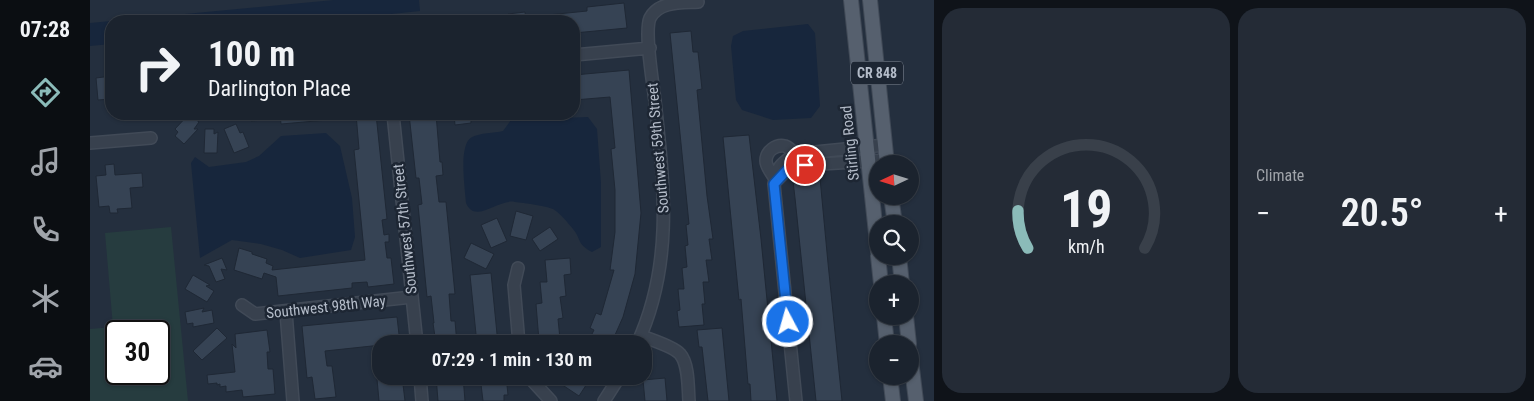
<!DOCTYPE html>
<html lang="en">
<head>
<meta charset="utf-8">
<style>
  body { margin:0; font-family:"Roboto Condensed",sans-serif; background:#242b36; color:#f1f3f6; height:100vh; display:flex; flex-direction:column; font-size:19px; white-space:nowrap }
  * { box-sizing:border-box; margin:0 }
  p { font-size:16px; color:#a0a4aa }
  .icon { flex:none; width:28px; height:28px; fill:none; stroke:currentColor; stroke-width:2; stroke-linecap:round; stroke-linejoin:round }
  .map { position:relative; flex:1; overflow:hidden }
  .details { display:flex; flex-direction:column; gap:8px; padding:8px; background:#0f1319; width:600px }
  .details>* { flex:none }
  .hud { position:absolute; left:15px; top:15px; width:475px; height:105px; border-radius:20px; box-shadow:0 1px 4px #0004,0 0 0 1px #39404a; background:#1b232e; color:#f1f3f6; overflow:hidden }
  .needle { width:32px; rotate:266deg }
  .buttons { position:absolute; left:779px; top:155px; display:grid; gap:10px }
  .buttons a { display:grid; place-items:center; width:50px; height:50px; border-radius:50%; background:#1b232e; box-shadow:0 1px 4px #0004,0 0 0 1px #39404a; font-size:25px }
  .speed { position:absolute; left:15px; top:320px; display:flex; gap:10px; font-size:25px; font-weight:700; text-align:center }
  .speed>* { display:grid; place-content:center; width:65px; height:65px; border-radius:50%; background:#1b232e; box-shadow:0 1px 4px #0004,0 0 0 1px #39404a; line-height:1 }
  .speed .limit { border:2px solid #111; border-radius:8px; background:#fff; color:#111 }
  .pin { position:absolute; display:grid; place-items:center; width:42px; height:42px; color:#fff; margin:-21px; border:2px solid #fff; border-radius:50%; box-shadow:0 1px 5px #0007 }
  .me { position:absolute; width:55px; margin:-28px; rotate:354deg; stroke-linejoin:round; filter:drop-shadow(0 0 4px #0008) }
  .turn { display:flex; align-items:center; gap:18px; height:105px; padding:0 20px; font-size:22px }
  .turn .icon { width:65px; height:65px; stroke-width:2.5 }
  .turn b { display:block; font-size:35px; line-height:42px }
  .big { font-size:38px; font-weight:600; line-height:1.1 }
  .details .tile { flex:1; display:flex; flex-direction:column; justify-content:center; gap:8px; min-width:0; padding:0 18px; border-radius:20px; background:#242b36 }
  .details .dial { align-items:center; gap:0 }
  .dial svg { height:130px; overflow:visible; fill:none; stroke:#39404a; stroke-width:7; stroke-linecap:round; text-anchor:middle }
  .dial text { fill:#f1f3f6; stroke:none }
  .heat { display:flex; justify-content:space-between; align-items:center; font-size:28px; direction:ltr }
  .details .tiles { flex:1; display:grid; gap:8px; grid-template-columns:repeat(2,1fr) }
  .trip { position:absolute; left:282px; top:335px; width:280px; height:50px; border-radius:20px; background:#1b232e; box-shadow:0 1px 4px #0004,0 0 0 1px #39404a; font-weight:600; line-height:50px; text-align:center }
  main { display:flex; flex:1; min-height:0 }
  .dock { display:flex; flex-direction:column; width:90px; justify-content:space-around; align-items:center; background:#0b0e12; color:#a0a4aa }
  .dock .icon { width:35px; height:35px }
  .dock .selected { color:#8bbbb9 }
  .dock b { font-size:22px; color:#f1f3f6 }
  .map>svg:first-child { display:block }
</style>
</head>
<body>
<main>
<nav class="dock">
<b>07:28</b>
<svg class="icon selected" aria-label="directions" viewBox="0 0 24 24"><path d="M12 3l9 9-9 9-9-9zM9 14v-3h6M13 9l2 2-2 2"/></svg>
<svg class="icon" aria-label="music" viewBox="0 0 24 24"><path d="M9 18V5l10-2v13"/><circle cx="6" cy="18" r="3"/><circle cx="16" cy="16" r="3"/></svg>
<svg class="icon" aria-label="phone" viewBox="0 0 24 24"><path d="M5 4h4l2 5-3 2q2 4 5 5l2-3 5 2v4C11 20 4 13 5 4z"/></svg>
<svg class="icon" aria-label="climate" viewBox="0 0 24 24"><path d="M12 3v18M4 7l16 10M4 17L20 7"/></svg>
<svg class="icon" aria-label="car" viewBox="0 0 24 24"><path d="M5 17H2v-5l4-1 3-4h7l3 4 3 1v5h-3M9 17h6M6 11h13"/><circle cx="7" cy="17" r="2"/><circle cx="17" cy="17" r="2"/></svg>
</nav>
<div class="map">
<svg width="844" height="401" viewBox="0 0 844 401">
  <rect width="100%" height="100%" fill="#242f3e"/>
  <!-- green -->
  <path fill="#263c3f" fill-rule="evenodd" d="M 81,227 L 98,401 L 0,401 L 0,329 L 23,327 L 15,233 ZM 26,331 L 69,331 L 69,374 L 26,374 Z"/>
  <!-- water -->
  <path fill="#17263c" d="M 244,0 L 329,0 L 330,11 L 235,21 L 21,21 L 21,44 L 0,46 L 0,23 Z
    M 718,24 L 725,33 L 730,106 L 721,118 L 683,120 L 652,110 L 646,100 L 641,46 L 643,36 L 653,31 Z
    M 498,117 L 507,129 L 511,183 L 511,247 L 502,252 C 486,243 492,240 483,229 C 478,223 470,213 463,209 C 456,206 434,203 425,202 C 409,198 385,225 376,203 C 375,188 368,144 382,137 C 390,133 404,133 413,131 L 421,120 Z
    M 236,133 L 250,146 L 262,198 L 265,237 L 261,250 L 210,258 L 192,250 L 171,244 L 142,240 L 110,258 L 101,163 L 105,157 L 119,167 L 156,162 L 169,156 L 191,136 Z"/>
  <!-- building -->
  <path fill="#364354" stroke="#1f2835" d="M 534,3 L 537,28 L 484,33 L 484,21 L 448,21 L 448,16 L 497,11 L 497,7 Z
    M 435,12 L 436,21 L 419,21 L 418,14 Z
    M 601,31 L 603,52 L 608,52 L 612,89 L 607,90 L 617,196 L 623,239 L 619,239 L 622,260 L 616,260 L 619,282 L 613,282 L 615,304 L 612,304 L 614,325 L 589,327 L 587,311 L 590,310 L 588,289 L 594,289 L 592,268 L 597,267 L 595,246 L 598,245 L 596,225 L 599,224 L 580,33 Z
    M 539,70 L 551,213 L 545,274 L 533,317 L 521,344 L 497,344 L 504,330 L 500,328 L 506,313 L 511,315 L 524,270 L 520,270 L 525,232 L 525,190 L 521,149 L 525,148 L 520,97 L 484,100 L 484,75 Z
    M 21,76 L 21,99 L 8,100 L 6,78 Z
    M 99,114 L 109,122 L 104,129 L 108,129 L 94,144 L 85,136 L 88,132 L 85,129 Z
    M 161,114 L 186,114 L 186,119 L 161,121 Z
    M 190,114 L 248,114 L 249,119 L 191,124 Z
    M 266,114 L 286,114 L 297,219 L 292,220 L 294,235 L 299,234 L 299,242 L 295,242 L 297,258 L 301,258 L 304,284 L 278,287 L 277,282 L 262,283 L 262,288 L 188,296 L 186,277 L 174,273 L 172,279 L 144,270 L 149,248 L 162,252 L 162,254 L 177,259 L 176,263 L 183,266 L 182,270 L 275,260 L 264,150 L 269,149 Z
    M 319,114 L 346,114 L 350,162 L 352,162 L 353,175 L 346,176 L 349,202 L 356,202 L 365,294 L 359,294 L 361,321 L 365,321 L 367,344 L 346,344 L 343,323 L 344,323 L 341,296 L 337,297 L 328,205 L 332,204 L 329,178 L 326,178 Z
    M 364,114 L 381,114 L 381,123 L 365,125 Z
    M 146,124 L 150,133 L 153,132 L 159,147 L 144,153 L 134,129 Z
    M 115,129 L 124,129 L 124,134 L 128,132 L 127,153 L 114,153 Z
    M 659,135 L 671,239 L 687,401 L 661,401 L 660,384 L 658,384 L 651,299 L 649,300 L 633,137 Z
    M 24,164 L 25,175 L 52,173 L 53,187 L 40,188 L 42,208 L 27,209 L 28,213 L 20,213 L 19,206 L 9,207 L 6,176 L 16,175 L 15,165 Z
    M 730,178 L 738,263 L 752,401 L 726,401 L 705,198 L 703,181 Z
    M 426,211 L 443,216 L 436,240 L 420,236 Z
    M 407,218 L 417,241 L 401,248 L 391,225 Z
    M 460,227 L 468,239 L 450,251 L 442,239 Z
    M 381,243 L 404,254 L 396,269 L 374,258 Z
    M 132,258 L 137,270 L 131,269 L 135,279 L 126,282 L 119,266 L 114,265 Z
    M 480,258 L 481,274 L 474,275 L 476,296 L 470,297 L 473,318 L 468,319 L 470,339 L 449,341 L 446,304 L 452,303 L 450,282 L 457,282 L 455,260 Z
    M 401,273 L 408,344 L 387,344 L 380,275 Z
    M 103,275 L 120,285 L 116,286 L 124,291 L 117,302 L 95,289 Z
    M 114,308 L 112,312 L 122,310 L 124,323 L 103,327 L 103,323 L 97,324 L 95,312 Z
    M 307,317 L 310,343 L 235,351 L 237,366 L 242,366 L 246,397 L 225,399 L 222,377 L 217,378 L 212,326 Z
    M 127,328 L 137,338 L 112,360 L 103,351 Z
    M 632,328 L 639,401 L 618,401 L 612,347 L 609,347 L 607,330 Z
    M 177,330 L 180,352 L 177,352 L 178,369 L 183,369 L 185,394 L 153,397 L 152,390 L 136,392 L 136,386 L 130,387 L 130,384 L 127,385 L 127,383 L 118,384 L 117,375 L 145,372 L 142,344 L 146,348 L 145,334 Z
    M 312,376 L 315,401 L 289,401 L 287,379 Z
    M 346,376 L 373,376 L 375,401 L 348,401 Z
    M 390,376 L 416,376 L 418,395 L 414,395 L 414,401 L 393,401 Z
    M 472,376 L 502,376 L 489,396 L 468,382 Z
    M 575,378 L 577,401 L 555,401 L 553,380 Z"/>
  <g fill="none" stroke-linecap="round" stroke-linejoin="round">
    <!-- minor casing -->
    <g stroke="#414a57" stroke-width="14">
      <path id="minor" d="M 484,55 L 560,48
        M 303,114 L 327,344
        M 0,143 L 61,138
        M 685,179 C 682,173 676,167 676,161 C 676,151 686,144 695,146 C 701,148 706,155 710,159
        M 685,182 L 697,170 L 715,165 L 797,160
        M 428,268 L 424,285 L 429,344
        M 152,305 L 165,314 L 322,297
        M 196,312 L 203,401
        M 551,336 C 560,339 584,347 590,354 C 599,364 598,388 599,401
        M 547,344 C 584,264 574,185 565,101 C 563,83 554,32 560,18 C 569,1 592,3 608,2
        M 330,376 L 332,401
        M 438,376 L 461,401
        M 514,401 L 530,376
        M 706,401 L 684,184 C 687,166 691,164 705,154 L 795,145"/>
    </g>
    <!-- major casing -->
    <g stroke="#414a57" stroke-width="16">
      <path id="major" d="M 761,0 L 788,252
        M 780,0 L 797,164
        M 801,196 L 805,224
        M 788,256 L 791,284
        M 809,256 L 812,284
        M 794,316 L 797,344
        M 816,316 L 819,344
        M 820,352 L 826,401
        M 800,376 L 803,401"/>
    </g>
    <!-- minor -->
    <use href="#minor" stroke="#38414e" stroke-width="11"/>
    <!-- major -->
    <use href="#major" stroke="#56606e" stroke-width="14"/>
  </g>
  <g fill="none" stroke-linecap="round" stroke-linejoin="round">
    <!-- route casing -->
    <g stroke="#114b97" stroke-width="12">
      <path id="route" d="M 698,322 L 684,184 L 697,170 L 715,165"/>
    </g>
    <!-- route -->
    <use href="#route" stroke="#1a73e8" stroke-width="9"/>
  </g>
  <g text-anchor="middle" stroke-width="5" stroke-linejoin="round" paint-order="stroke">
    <!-- shield labels -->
    <rect fill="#1d2633" stroke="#878f9c" stroke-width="1" x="761" y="61.5" width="52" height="23" rx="4"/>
    <g font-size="14" font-weight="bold" fill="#b4bcc9">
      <text x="787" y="78">CR 848</text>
    </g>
    <!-- street labels -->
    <g font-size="15" fill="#b4bcc9" stroke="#1d2633">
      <text transform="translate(760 143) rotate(-96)" y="5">Stirling Road</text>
      <text transform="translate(568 148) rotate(-95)" y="5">Southwest 59th Street</text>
      <text transform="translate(315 229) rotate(-96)" y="5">Southwest 57th Street</text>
      <text transform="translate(236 307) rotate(-6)" y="5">Southwest 98th Way</text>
    </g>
  </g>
</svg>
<div class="buttons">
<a><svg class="needle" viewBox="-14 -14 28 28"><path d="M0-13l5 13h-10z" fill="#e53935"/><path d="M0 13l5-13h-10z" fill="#a0a4aa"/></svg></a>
<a><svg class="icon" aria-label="search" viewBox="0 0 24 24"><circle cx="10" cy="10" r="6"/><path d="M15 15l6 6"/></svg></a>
<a>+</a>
<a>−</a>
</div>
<div class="speed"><div class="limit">30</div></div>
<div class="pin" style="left:715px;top:165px;background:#d93025"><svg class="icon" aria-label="arrive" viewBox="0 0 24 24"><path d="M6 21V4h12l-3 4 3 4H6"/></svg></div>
<svg class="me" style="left:698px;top:322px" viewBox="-20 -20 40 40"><circle r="17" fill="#1a73e8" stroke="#fff" stroke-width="3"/><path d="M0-11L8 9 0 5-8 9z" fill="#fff"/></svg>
<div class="trip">07:29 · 1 min · 130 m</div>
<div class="hud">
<div class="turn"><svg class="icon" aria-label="right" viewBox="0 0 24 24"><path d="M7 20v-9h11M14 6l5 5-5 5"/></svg><div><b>100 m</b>Darlington Place</div></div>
</div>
</div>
<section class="details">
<div class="tiles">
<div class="tile dial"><svg viewBox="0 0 100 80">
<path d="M14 69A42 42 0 1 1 86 69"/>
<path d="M14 69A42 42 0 0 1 8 46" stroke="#8bbbb9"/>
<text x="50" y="56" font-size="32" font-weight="700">19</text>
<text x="50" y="72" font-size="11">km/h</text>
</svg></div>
<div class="tile"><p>Climate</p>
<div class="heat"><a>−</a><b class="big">20.5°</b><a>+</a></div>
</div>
</div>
</section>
</main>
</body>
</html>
